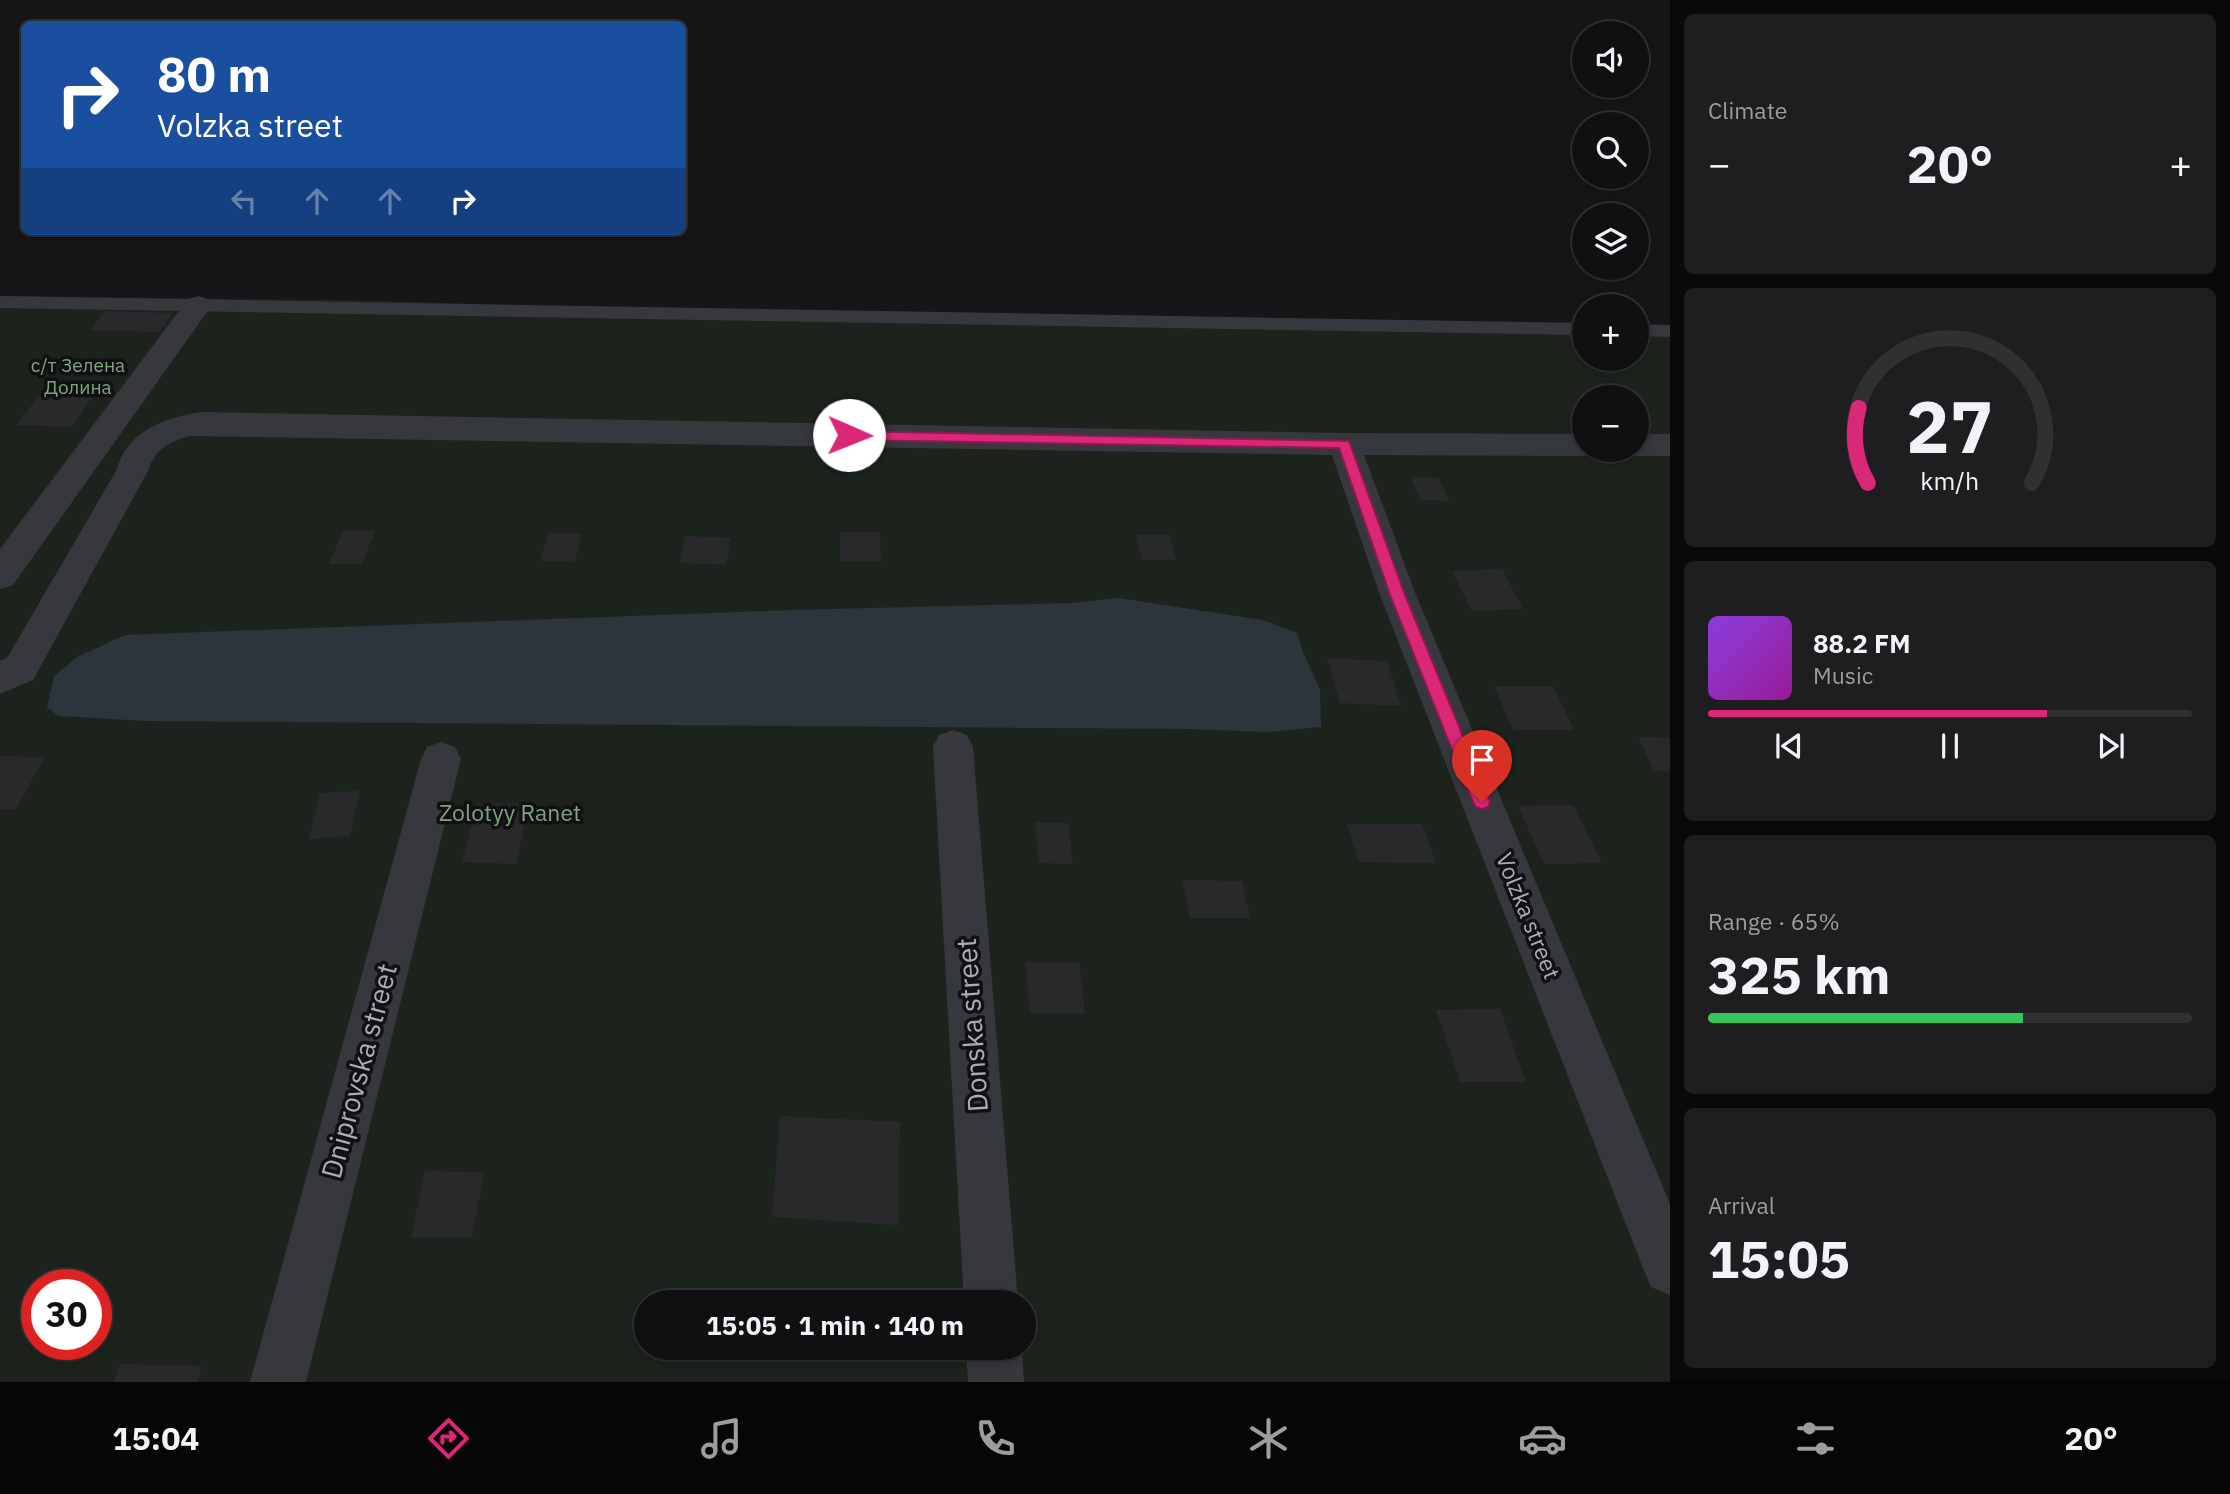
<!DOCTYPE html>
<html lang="en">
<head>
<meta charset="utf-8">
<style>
  body { margin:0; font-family:"IBM Plex Sans",sans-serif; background:#1e1e20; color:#f1f3f6; height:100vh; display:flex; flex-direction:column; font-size:26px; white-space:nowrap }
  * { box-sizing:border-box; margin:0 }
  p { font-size:23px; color:#9c9d9f }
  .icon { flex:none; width:38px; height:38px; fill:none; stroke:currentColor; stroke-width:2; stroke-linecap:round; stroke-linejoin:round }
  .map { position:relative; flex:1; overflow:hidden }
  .drawer { display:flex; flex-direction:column; gap:14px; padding:14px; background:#09090a; width:560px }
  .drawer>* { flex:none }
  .hud { position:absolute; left:21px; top:21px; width:665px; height:214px; border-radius:10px; box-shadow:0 4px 10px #0003,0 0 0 2px #303032; background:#1a4fa0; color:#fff; overflow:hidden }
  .tools { position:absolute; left:1572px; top:21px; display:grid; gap:14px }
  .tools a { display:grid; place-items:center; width:77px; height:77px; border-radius:50%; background:#101012; box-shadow:0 4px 10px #0003,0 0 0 2px #303032; font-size:35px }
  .speed { position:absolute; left:21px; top:1269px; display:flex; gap:14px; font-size:35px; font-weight:700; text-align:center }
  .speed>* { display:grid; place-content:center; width:91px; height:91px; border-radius:50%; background:#101012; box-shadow:0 4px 10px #0003,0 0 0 2px #303032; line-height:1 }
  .speed .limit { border:10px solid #d22; background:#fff; color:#111 }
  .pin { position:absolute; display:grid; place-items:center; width:60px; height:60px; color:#fff; margin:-72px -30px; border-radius:50% 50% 50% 0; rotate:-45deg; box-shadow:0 0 7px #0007 }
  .pin .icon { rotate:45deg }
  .me { position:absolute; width:77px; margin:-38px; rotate:91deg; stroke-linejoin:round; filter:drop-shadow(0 0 5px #0008) }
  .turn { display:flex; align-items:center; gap:24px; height:147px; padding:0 21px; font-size:32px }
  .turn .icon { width:91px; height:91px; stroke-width:2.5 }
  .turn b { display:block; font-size:49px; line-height:60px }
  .lanes { display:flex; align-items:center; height:66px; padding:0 21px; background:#0003; justify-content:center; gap:35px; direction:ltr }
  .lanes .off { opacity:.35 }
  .big { font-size:52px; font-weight:700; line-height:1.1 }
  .drawer .tile { flex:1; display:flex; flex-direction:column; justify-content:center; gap:10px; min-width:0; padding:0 24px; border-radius:10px; background:#1e1e20 }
  .drawer .dial { align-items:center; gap:0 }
  .dial svg { height:182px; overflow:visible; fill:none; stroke:#303032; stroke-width:7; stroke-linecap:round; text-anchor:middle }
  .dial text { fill:#f1f3f6; stroke:none }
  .song { display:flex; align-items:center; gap:21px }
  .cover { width:84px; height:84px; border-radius:10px; background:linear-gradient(135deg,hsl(270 70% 55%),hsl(300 70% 35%)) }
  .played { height:7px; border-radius:4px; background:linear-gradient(90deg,#db2777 70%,#303032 70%) }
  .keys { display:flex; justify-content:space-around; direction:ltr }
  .heat { display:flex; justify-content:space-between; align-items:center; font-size:38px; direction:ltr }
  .charge { height:10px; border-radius:5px; background:linear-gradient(90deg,#34c759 65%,#303032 0) }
  .trip { position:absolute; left:634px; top:1290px; width:402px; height:70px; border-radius:35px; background:#101012; box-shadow:0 4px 10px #0003,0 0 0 2px #303032; font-weight:700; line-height:70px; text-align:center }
  .tab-bar { display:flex; height:112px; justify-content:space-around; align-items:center; background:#060607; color:#9c9d9f }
  .tab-bar .icon { width:49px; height:49px }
  .tab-bar .selected { color:#db2777 }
  .tab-bar b { font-size:32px; color:#f1f3f6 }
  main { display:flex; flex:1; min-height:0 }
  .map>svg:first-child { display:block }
</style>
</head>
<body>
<main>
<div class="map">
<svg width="1670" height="1382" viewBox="0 0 1670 1382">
  <rect width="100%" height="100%" fill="#161618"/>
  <!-- green -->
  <path fill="#1c231d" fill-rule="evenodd" d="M 0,296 L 353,300 L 799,314 L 1584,327 L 1584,359 L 1636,359 L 1636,328 L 1670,328 L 1670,1382 L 0,1382 ZM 1584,397 L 1636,397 L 1636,450 L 1584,450 ZM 37,1284 L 96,1284 L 96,1344 L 37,1344 ZM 646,1302 L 1024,1302 L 1024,1348 L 646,1348 Z"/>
  <!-- water -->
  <path fill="#2c353c" d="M 1118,598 L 1263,620 L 1297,633 L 1303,652 L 1320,690 L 1321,727 L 1268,732 L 1189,729 L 146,721 L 59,716 L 47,708 L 54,676 L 77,657 L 125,635 L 794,610 L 1072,603 Z"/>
  <!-- building -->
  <path fill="#29292c" d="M 105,311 L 172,313 L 159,332 L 90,330 Z
    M 39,395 L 93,396 L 72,427 L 17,425 Z
    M 1411,477 L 1439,478 L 1449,501 L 1420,500 Z
    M 343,531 L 375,531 L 362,564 L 329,564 Z
    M 840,532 L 880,532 L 881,561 L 840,561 Z
    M 548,533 L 581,534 L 575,562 L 541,561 Z
    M 1169,534 L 1176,560 L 1142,560 L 1136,535 Z
    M 685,536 L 731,538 L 726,565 L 680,563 Z
    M 1502,569 L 1523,609 L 1472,611 L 1452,571 Z
    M 1327,658 L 1387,661 L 1401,706 L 1340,703 Z
    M 1494,686 L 1553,686 L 1574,730 L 1513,730 Z
    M 1638,737 L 1670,738 L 1670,772 L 1654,771 Z
    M 0,756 L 45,757 L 15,810 L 0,809 Z
    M 360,791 L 350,836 L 309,839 L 320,793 Z
    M 477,803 L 529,804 L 516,864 L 462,862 Z
    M 1573,805 L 1602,863 L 1544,864 L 1518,806 Z
    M 1035,822 L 1068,823 L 1073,864 L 1039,863 Z
    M 1347,824 L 1422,824 L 1436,863 L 1359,862 Z
    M 1182,880 L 1242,881 L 1250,918 L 1190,918 Z
    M 1025,962 L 1079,963 L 1085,1014 L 1030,1013 Z
    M 1500,1009 L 1526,1082 L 1460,1082 L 1436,1010 Z
    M 780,1116 L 900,1122 L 898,1225 L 772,1217 Z
    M 425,1171 L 484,1172 L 472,1237 L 411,1237 Z
    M 120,1364 L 202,1366 L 197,1382 L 114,1382 Z"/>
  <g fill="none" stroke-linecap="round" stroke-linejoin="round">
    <!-- lane -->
    <path fill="#37383d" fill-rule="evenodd" d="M 0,296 L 1584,323 L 1584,335 L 0,308 Z
      M 1636,324 L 1670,325 L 1670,337 L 1636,336 Z"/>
    <!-- street -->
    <path fill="#37383d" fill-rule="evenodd" d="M 198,296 L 208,299 L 212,305 L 13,585 L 0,589 L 0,549 L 188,299 Z
      M 201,412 L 1344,433 L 1584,434 L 1584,450 L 1597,450 L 1595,453 L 1584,456 L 1364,455 L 1416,595 L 1670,1204 L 1670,1295 L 1651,1287 L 1643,1268 L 1380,595 L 1332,455 L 190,436 C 170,441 154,450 148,471 L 33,680 L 0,694 L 0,661 L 7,658 L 116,471 C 128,430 162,419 201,412 Z
      M 1636,434 L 1670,434 L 1670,456 L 1636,456 L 1625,453 L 1623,450 L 1636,450 Z
      M 953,730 L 967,735 L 973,747 L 1018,1302 L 964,1302 L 933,747 L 939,735 Z
      M 441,742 L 455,747 L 461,759 L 306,1382 L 250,1382 L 421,759 L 427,747 Z
      M 966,1348 L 1022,1348 L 1024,1382 L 968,1382 Z"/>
  </g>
  <!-- route -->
  <path fill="#db2777" stroke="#8e194d" stroke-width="2" d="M 849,431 L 1349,441 L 1405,595 L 1490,802 L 1488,807 L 1482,809 L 1476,807 L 1473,802 L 1390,595 L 1339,448 L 849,440 L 842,435 Z"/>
  <g text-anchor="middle" stroke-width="7" stroke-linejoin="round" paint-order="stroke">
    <!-- far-park labels -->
    <g font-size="19" fill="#7fa381" stroke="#111113">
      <text x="78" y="372">с/т Зелена<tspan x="78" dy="22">Долина</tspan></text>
    </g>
    <!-- park labels -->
    <g font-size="23" fill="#7fa381" stroke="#111113">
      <text x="510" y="821">Zolotyy Ranet</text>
    </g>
    <!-- street labels -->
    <g font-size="23" fill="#a8adb8" stroke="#111113">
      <text transform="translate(1528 916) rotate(68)" y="8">Volzka street</text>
    </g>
    <!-- near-street labels -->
    <g font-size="28" fill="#a8adb8" stroke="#111113">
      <text transform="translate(972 1025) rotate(-94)" y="10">Donska street</text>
      <text transform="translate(359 1071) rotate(-75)" y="10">Dniprovska street</text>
    </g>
  </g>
</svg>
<div class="tools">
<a><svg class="icon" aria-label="sound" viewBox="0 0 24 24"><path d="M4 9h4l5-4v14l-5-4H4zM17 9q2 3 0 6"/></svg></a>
<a><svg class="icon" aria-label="search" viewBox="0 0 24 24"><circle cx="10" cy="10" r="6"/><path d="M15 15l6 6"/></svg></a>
<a><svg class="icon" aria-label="layers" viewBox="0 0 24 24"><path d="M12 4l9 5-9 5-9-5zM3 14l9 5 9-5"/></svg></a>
<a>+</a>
<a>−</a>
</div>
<div class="speed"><div class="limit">30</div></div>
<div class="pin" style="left:1482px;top:802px;background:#d93025"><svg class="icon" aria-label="arrive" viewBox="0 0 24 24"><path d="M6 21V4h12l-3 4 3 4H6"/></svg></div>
<svg class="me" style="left:849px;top:435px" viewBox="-20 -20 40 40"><circle r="19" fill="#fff"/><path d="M0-13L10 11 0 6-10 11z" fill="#db2777"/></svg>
<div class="trip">15:05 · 1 min · 140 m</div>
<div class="hud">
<div class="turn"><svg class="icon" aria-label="right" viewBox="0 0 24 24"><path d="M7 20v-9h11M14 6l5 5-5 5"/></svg><div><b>80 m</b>Volzka street</div></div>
<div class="lanes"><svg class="icon off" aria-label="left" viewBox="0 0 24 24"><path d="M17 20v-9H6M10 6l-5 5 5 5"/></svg><svg class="icon off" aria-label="ahead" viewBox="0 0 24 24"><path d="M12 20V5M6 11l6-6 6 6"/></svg><svg class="icon off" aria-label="ahead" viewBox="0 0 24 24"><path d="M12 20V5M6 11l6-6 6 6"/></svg><svg class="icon" aria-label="right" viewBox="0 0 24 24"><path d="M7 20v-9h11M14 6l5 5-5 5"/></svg></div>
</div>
</div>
<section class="drawer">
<div class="tile"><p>Climate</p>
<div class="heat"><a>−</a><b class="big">20°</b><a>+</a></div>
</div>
<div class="tile dial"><svg viewBox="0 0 100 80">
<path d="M14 69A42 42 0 1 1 86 69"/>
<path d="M14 69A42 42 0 0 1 10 36" stroke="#db2777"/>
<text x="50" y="56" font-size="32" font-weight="700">27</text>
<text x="50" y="72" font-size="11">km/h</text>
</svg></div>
<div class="tile">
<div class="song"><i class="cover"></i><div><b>88.2 FM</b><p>Music</p></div></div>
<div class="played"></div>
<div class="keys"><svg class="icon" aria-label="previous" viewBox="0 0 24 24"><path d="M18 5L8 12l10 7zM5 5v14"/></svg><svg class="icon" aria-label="pause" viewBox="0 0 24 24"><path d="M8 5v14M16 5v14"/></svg><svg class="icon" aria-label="next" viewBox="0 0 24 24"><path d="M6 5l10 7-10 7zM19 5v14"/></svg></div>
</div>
<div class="tile"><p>Range · 65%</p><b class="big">325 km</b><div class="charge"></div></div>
<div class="tile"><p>Arrival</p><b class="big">15:05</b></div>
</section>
</main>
<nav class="tab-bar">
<b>15:04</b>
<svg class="icon selected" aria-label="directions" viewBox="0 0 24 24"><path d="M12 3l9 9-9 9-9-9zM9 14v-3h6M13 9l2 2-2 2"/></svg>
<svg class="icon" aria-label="music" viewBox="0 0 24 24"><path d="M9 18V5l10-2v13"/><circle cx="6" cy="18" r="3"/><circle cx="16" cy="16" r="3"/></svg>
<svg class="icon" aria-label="phone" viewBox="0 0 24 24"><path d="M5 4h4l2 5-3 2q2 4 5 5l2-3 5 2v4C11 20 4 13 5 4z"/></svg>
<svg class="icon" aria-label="climate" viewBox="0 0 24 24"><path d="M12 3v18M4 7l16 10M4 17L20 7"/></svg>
<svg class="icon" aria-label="car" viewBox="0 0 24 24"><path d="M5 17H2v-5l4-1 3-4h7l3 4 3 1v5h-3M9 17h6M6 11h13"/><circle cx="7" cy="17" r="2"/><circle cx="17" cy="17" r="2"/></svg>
<svg class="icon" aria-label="filters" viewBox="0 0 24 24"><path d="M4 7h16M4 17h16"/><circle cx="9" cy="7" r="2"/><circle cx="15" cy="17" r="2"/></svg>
<b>20°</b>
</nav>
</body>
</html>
